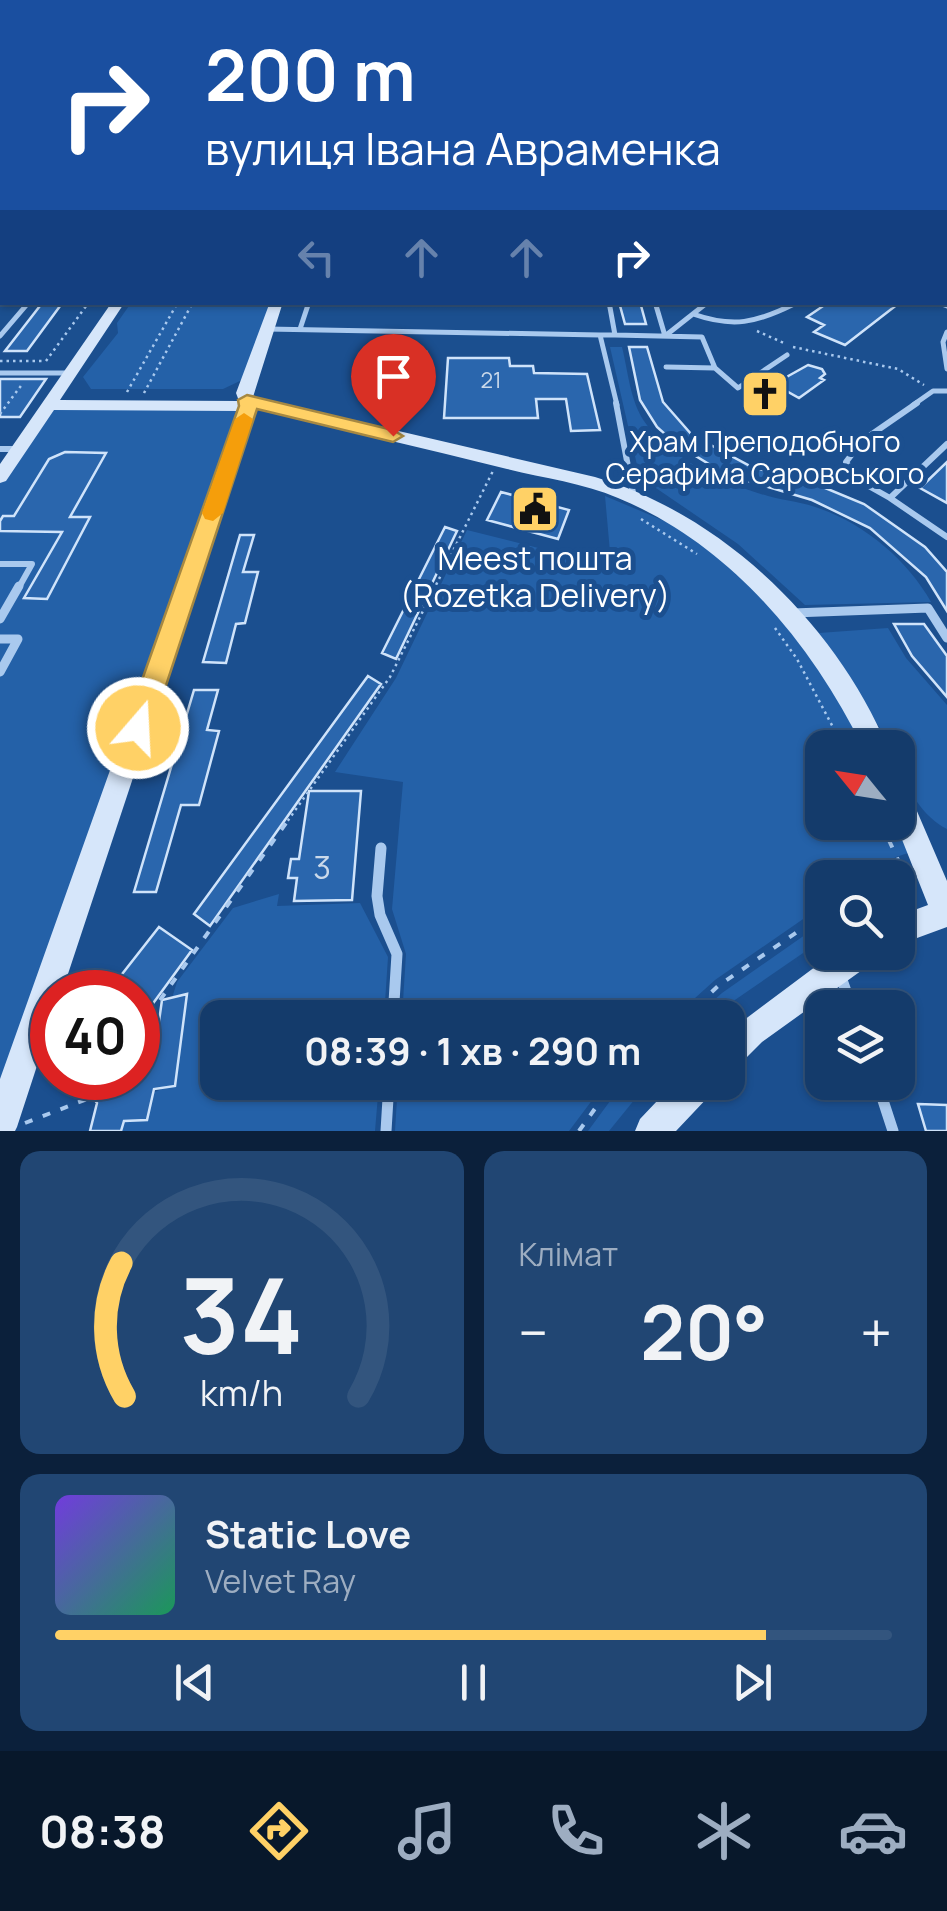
<!DOCTYPE html>
<html lang="uk">
<head>
<meta charset="utf-8">
<style>
  body { margin:0; font-family:Manrope,sans-serif; background:#214673; color:#f1f3f6; height:100vh; display:flex; flex-direction:column; font-size:38px; white-space:nowrap }
  * { box-sizing:border-box; margin:0 }
  p { font-size:32px; color:#9dadc1 }
  .icon { flex:none; width:55px; height:55px; fill:none; stroke:currentColor; stroke-width:2; stroke-linecap:round; stroke-linejoin:round }
  .map { position:relative; height:1131px; overflow:hidden }
  .sheet { display:flex; flex-direction:column; gap:20px; padding:20px; background:#0b203b; flex:1 }
  .sheet>* { flex:none }
  .banner { position:absolute; left:0px; top:0px; width:948px; height:305px; box-shadow:0 2px 8px #0004,0 0 0 2px #33557e; background:#1a4fa0; color:#fff; overflow:hidden }
  .needle { width:65px; rotate:300deg }
  .fabs { position:absolute; left:805px; top:730px; display:grid; gap:20px }
  .fabs a { display:grid; place-items:center; width:110px; height:110px; border-radius:20px; background:#143b6b; box-shadow:0 2px 8px #0004,0 0 0 2px #33557e; font-size:50px }
  .speed { position:absolute; left:30px; top:970px; display:flex; gap:20px; font-size:50px; font-weight:700; text-align:center }
  .speed>* { display:grid; place-content:center; width:130px; height:130px; border-radius:50%; background:#143b6b; box-shadow:0 2px 8px #0004,0 0 0 2px #33557e; line-height:1 }
  .speed .limit { border:15px solid #d22; background:#fff; color:#111 }
  .pin { position:absolute; display:grid; place-items:center; width:85px; height:85px; color:#fff; margin:-102px -42px; border-radius:50% 50% 50% 0; rotate:-45deg; box-shadow:0 0 10px #0007 }
  .pin .icon { rotate:45deg }
  .me { position:absolute; width:110px; margin:-55px; rotate:19deg; stroke-linejoin:round; filter:drop-shadow(0 0 8px #0008) }
  .turn { display:flex; align-items:center; gap:35px; height:210px; padding:0 40px; font-size:45px }
  .turn .icon { width:130px; height:130px; stroke-width:2.5 }
  .turn b { display:block; font-size:70px; line-height:85px }
  .lanes { display:flex; align-items:center; height:95px; padding:0 40px; background:#0003; justify-content:center; gap:50px; direction:ltr }
  .lanes .off { opacity:.35 }
  .big { font-size:75px; font-weight:700; line-height:1.1 }
  .sheet .card { flex:1; display:flex; flex-direction:column; justify-content:center; gap:15px; min-width:0; padding:0 35px; border-radius:20px; background:#214673 }
  .sheet .dial { align-items:center; gap:0 }
  .dial svg { height:260px; overflow:visible; fill:none; stroke:#33557e; stroke-width:7; stroke-linecap:round; text-anchor:middle }
  .dial text { fill:#f1f3f6; stroke:none }
  .song { display:flex; align-items:center; gap:30px }
  .cover { width:120px; height:120px; border-radius:15px; background:linear-gradient(135deg,hsl(260 70% 55%),hsl(150 70% 35%)) }
  .played { height:10px; border-radius:5px; background:linear-gradient(90deg,#ffd166 85%,#33557e 85%) }
  .keys { display:flex; justify-content:space-around; direction:ltr }
  .heat { display:flex; justify-content:space-between; align-items:center; font-size:55px; direction:ltr }
  .sheet .tiles { flex:1; display:grid; gap:20px; grid-template-columns:1fr 1fr }
  .card:last-child { grid-column:span 2 }
  .trip { position:absolute; left:200px; top:1000px; width:545px; height:100px; border-radius:20px; background:#143b6b; box-shadow:0 2px 8px #0004,0 0 0 2px #33557e; font-weight:700; line-height:100px; text-align:center }
  .tab-bar { display:flex; height:160px; justify-content:space-around; align-items:center; background:#08182b; color:#9dadc1 }
  .tab-bar .icon { width:70px; height:70px }
  .tab-bar .on { color:#ffd166 }
  .tab-bar b { font-size:45px; color:#f1f3f6 }
  .map>svg:first-child { display:block }
</style>
</head>
<body>
<div class="map">
<svg width="947" height="1131" viewBox="0 0 947 1131">
  <rect width="100%" height="100%" fill="#1b4f8f"/>
  <!-- green -->
  <path fill="#2461a8" d="M 131,303 L 272,303 L 242,380 L 223,389 L 91,389 L 83,377 L 118,333 L 117,323 Z
    M 610,347 L 622,347 C 628,371 630,400 644,421 C 668,458 727,485 768,496 C 786,501 804,502 821,509 C 866,525 908,561 931,602 L 805,605 L 738,544 L 650,484 L 637,465 Z
    M 49,405 L 248,406 L 0,1127 L 0,477 Z
    M 605,496 L 674,525 L 712,550 L 785,616 L 871,747 L 822,748 L 822,822 L 898,822 L 911,852 L 896,857 L 865,877 L 822,878 L 822,906 L 715,980 L 674,1017 L 402,1017 L 406,954 L 392,909 L 403,782 L 335,772 L 396,678 L 467,530 L 570,556 L 610,552 Z
    M 888,628 L 906,658 L 947,705 L 947,829 C 920,816 898,777 898,748 L 892,747 L 819,633 Z
    M 279,894 L 277,906 L 360,903 L 388,957 L 384,1017 L 218,1018 L 218,1082 L 379,1083 L 375,1131 L 121,1131 C 127,1106 152,1089 175,1086 L 187,995 L 172,998 L 177,982 L 233,908 Z
    M 822,923 L 822,940 L 729,1004 L 715,1017 L 695,1017 L 722,993 Z
    M 624,1082 L 648,1083 L 609,1131 L 588,1131 Z
    M 398,1083 L 398,1082 L 605,1083 L 569,1131 L 395,1131 Z"/>
  <!-- building -->
  <path fill="#2a66ad" stroke="#cfe3fa" stroke-width="2.5" d="M 43,302 L 63,302 L 27,351 L 5,351 Z
    M 619,302 L 640,302 L 646,324 L 625,324 Z
    M 829,302 L 883,302 L 894,307 L 845,345 L 814,332 L 824,325 L 807,317 Z
    M 629,347 L 647,347 L 663,402 L 692,435 L 752,467 L 818,485 L 864,504 L 925,547 L 947,572 L 947,611 L 926,577 L 870,528 L 812,500 L 727,475 L 676,444 L 657,427 L 640,400 Z
    M 387,350 L 426,352 L 419,386 L 403,385 L 398,410 L 373,404 L 370,393 L 382,393 Z
    M 448,358 L 509,358 L 510,366 L 533,366 L 534,373 L 587,374 L 600,430 L 571,431 L 566,399 L 536,399 L 538,418 L 444,418 Z
    M 808,365 L 822,369 L 825,374 L 820,378 L 824,380 L 799,398 L 774,384 Z
    M 0,379 L 46,379 L 20,417 L 0,417 Z
    M 65,452 L 106,453 L 70,517 L 90,517 L 47,599 L 24,598 L 62,532 L 0,531 L 0,521 L 3,516 L 14,516 L 49,459 Z
    M 947,462 L 947,503 L 920,488 Z
    M 501,492 L 569,510 L 558,539 L 487,520 Z
    M 445,527 L 457,531 L 396,659 L 382,653 Z
    M 240,535 L 254,535 L 243,572 L 258,572 L 245,623 L 236,624 L 226,663 L 203,662 Z
    M 894,624 L 924,624 L 947,656 L 947,697 L 912,656 Z
    M 368,676 L 381,684 L 210,926 L 194,914 Z
    M 194,690 L 218,690 L 207,730 L 219,731 L 199,805 L 181,805 L 156,892 L 134,892 Z
    M 309,791 L 361,791 L 352,900 L 294,901 L 297,878 L 288,878 L 291,859 L 299,859 Z
    M 159,927 L 192,950 L 138,1024 L 138,992 L 108,992 Z
    M 187,994 L 175,1086 L 154,1089 L 147,1120 L 124,1121 L 121,1131 L 90,1131 L 97,1103 L 82,1084 L 130,1082 L 131,1078 L 138,1078 L 138,1065 L 153,1064 L 162,1000 Z
    M 918,1104 L 947,1105 L 947,1131 L 926,1131 Z"/>
  <g fill="none" stroke-linecap="round" stroke-linejoin="round">
    <!-- path-far1 -->
    <path stroke="#a9c9ee" stroke-width="2.5" stroke-dasharray="2.5 4" stroke-linecap="butt" d="M 757,331 L 786,344
      M 793,347 L 898,369 L 924,385
      M 0,361 L 43,361
      M 46,361 L 89,302
      M 127,392 L 178,302
      M 144,393 L 193,302
      M 0,414 L 23,383
      M 641,519 L 697,554
      M 775,628 L 797,659 L 844,748
      M 880,822 L 882,826
      M 284,826 L 390,677 L 493,471"/>
    <!-- path -->
    <path stroke="#a9c9ee" stroke-width="4" stroke-dasharray="8 11" stroke-linecap="butt" d="M 881,823 L 899,862
      M 878,878 L 902,862
      M 684,1018 L 718,986 L 822,915
      M 138,1031 L 286,823
      M 25,1123 L 87,1099 L 103,1078
      M 579,1131 L 614,1082"/>
    <!-- lane-far3 -->
    <path stroke="#a9c9ee" stroke-width="5" d="M 609,302 L 615,335 L 600,335 L 617,405
      M 655,302 L 665,336 L 708,302
      M 937,302 L 947,306
      M 430,303 L 515,302
      M 693,314 C 733,328 756,323 794,304
      M 267,329 L 600,335
      M 300,329 L 309,302
      M 947,332 L 943,342 L 947,369
      M 615,335 L 702,337 L 715,368 L 666,367
      M 0,336 L 29,302
      M 715,368 L 738,388 L 787,355
      M 0,373 L 70,373
      M 913,405 L 933,391 L 947,391"/>
    <!-- lane-far2 -->
    <path stroke="#a9c9ee" stroke-width="6" d="M 616,403 L 634,498
      M 947,444 L 890,498 L 947,537
      M 0,449 L 18,449
      M 890,498 L 858,480 L 846,462 L 862,441 L 917,403
      M 0,564 L 32,564 L 18,589"/>
    <!-- lane-far1 -->
    <path stroke="#a9c9ee" stroke-width="9" d="M 793,613 L 928,608 L 947,638
      M 0,619 L 19,586
      M 0,639 L 18,639 L 0,672"/>
    <!-- lane -->
    <path stroke="#a9c9ee" stroke-width="11" d="M 381,848 L 377,896 L 380,915 L 397,954 L 393,1018
      M 841,977 L 852,1008
      M 877,1082 L 893,1131
      M 386,1131 L 389,1082"/>
    <!-- secondary -->
    <path fill="#d6e6fa" fill-rule="evenodd" d="M 945,207 L 947,207 L 947,213 L 945,213 Z
      M 112,302 L 125,302 L 60,400 L 239,401 L 236,393 L 270,302 L 283,302 L 253,397 L 595,477 C 724,515 836,625 888,748 L 863,748 C 811,642 728,543 618,498 C 583,483 543,478 507,469 C 423,448 339,429 256,407 L 62,992 L 52,992 L 52,1020 L 17,1127 L 15,1131 L 0,1131 L 0,1079 L 238,411 L 54,410 L 6,481 L 0,483 L 0,464 Z
      M 898,784 L 907,788 L 947,881 L 947,927 L 898,945 L 898,916 L 928,905 L 895,822 Z
      M 835,952 L 876,952 L 872,963 L 762,1042 L 739,1065 L 728,1070 L 728,1032 Z
      M 675,1082 L 715,1082 L 711,1094 L 676,1131 L 635,1131 L 640,1119 Z"/>
  </g>
  <!-- sky -->
  <linearGradient id="sky" x2="0" y2="1"><stop stop-color="#0f2b4f"/><stop offset="0.49" stop-color="#39639b"/><stop offset="1" stop-color="#39639b" stop-opacity="0"/></linearGradient>
  <rect width="947" height="310" fill="url(#sky)"/>
  <!-- route -->
  <path fill="#ffd166" stroke="#a68842" stroke-width="2.5" d="M 247,395 L 393,430 L 403,436 L 393,442 L 257,409 L 152,728 L 148,737 L 138,741 L 129,737 L 125,728 L 239,406 L 238,400 Z"/>
  <!-- slow -->
  <path fill="#f59e0b" d="M 244,413 L 253,419 L 223,513 L 213,521 L 205,519 L 202,513 L 235,419 Z"/>
  <!-- icons -->
  <defs>
    <g id="church-square" transform="scale(2.5)"><rect x="-9" y="-9" width="18" height="18" rx="4" fill="#ffd166" stroke="#1b4f8f"/><path d="M-1.2-6h2.4v3.5h3.3v2.4h-3.3V6h-2.4V-.1h-3.3v-2.4h3.3Z" fill="#111"/></g>
    <g id="civic-square" transform="scale(2.5)"><rect x="-9" y="-9" width="18" height="18" rx="4" fill="#ffd166" stroke="#1b4f8f"/><path d="M-.6-6.5H3V-4.5H.6V-3L4-1V1h2V6H-6V1h2V-1L-.6-3ZM-1.2 2.5V6h2.4V2.5Z" fill="#111"/></g>
  </defs>
  <g fill-rule="evenodd">
    <use href="#church-square" x="765" y="394"/>
    <use href="#civic-square" x="535" y="509"/>
  </g>
  <g text-anchor="middle" stroke-width="10" stroke-linejoin="round" paint-order="stroke">
    <!-- far-number labels -->
    <g font-size="22" fill="#cad9ea">
      <text x="491" y="388">21</text>
    </g>
    <!-- far-poi labels -->
    <g font-size="28" fill="#fff" stroke="#1b4f8f">
      <text x="765" y="452">Храм Преподобного<tspan x="765" dy="32">Серафима Саровського</tspan></text>
    </g>
    <!-- poi labels -->
    <g font-size="32" fill="#fff" stroke="#1b4f8f">
      <text x="535" y="570">Meest пошта<tspan x="535" dy="37">(Rozetka Delivery)</tspan></text>
    </g>
    <!-- near-number labels -->
    <g font-size="32" fill="#cad9ea">
      <text x="322" y="879">3</text>
    </g>
  </g>
</svg>
<div class="fabs">
<a><svg class="needle" viewBox="-14 -14 28 28"><path d="M0-13l5 13h-10z" fill="#e53935"/><path d="M0 13l5-13h-10z" fill="#9dadc1"/></svg></a>
<a><svg class="icon" aria-label="search" viewBox="0 0 24 24"><circle cx="10" cy="10" r="6"/><path d="M15 15l6 6"/></svg></a>
<a><svg class="icon" aria-label="layers" viewBox="0 0 24 24"><path d="M12 4l9 5-9 5-9-5zM3 14l9 5 9-5"/></svg></a>
</div>
<div class="speed"><div class="limit">40</div></div>
<div class="pin" style="left:393px;top:436px;background:#d93025"><svg class="icon" aria-label="arrive" viewBox="0 0 24 24"><path d="M6 21V4h12l-3 4 3 4H6"/></svg></div>
<svg class="me" style="left:138px;top:728px" viewBox="-20 -20 40 40"><circle r="17" fill="#ffd166" stroke="#fff" stroke-width="3"/><path d="M0-11L8 9 0 5-8 9z" fill="#fff"/></svg>
<div class="trip">08:39 · 1 хв · 290 m</div>
<div class="banner">
<div class="turn"><svg class="icon" aria-label="right" viewBox="0 0 24 24"><path d="M7 20v-9h11M14 6l5 5-5 5"/></svg><div><b>200 m</b>вулиця Івана Авраменка</div></div>
<div class="lanes"><svg class="icon off" aria-label="left" viewBox="0 0 24 24"><path d="M17 20v-9H6M10 6l-5 5 5 5"/></svg><svg class="icon off" aria-label="ahead" viewBox="0 0 24 24"><path d="M12 20V5M6 11l6-6 6 6"/></svg><svg class="icon off" aria-label="ahead" viewBox="0 0 24 24"><path d="M12 20V5M6 11l6-6 6 6"/></svg><svg class="icon" aria-label="right" viewBox="0 0 24 24"><path d="M7 20v-9h11M14 6l5 5-5 5"/></svg></div>
</div>
</div>
<section class="sheet">
<div class="tiles">
<div class="card dial"><svg viewBox="0 0 100 80">
<path d="M14 69A42 42 0 1 1 86 69"/>
<path d="M14 69A42 42 0 0 1 13 28" stroke="#ffd166"/>
<text x="50" y="56" font-size="32" font-weight="700">34</text>
<text x="50" y="72" font-size="11">km/h</text>
</svg></div>
<div class="card"><p>Клімат</p>
<div class="heat"><a>−</a><b class="big">20°</b><a>+</a></div>
</div>
<div class="card">
<div class="song"><i class="cover"></i><div><b>Static Love</b><p>Velvet Ray</p></div></div>
<div class="played"></div>
<div class="keys"><svg class="icon" aria-label="previous" viewBox="0 0 24 24"><path d="M18 5L8 12l10 7zM5 5v14"/></svg><svg class="icon" aria-label="pause" viewBox="0 0 24 24"><path d="M8 5v14M16 5v14"/></svg><svg class="icon" aria-label="next" viewBox="0 0 24 24"><path d="M6 5l10 7-10 7zM19 5v14"/></svg></div>
</div>
</div>
</section>
<nav class="tab-bar">
<b>08:38</b>
<svg class="icon on" aria-label="directions" viewBox="0 0 24 24"><path d="M12 3l9 9-9 9-9-9zM9 14v-3h6M13 9l2 2-2 2"/></svg>
<svg class="icon" aria-label="music" viewBox="0 0 24 24"><path d="M9 18V5l10-2v13"/><circle cx="6" cy="18" r="3"/><circle cx="16" cy="16" r="3"/></svg>
<svg class="icon" aria-label="phone" viewBox="0 0 24 24"><path d="M5 4h4l2 5-3 2q2 4 5 5l2-3 5 2v4C11 20 4 13 5 4z"/></svg>
<svg class="icon" aria-label="climate" viewBox="0 0 24 24"><path d="M12 3v18M4 7l16 10M4 17L20 7"/></svg>
<svg class="icon" aria-label="car" viewBox="0 0 24 24"><path d="M5 17H2v-5l4-1 3-4h7l3 4 3 1v5h-3M9 17h6M6 11h13"/><circle cx="7" cy="17" r="2"/><circle cx="17" cy="17" r="2"/></svg>
</nav>
</body>
</html>
